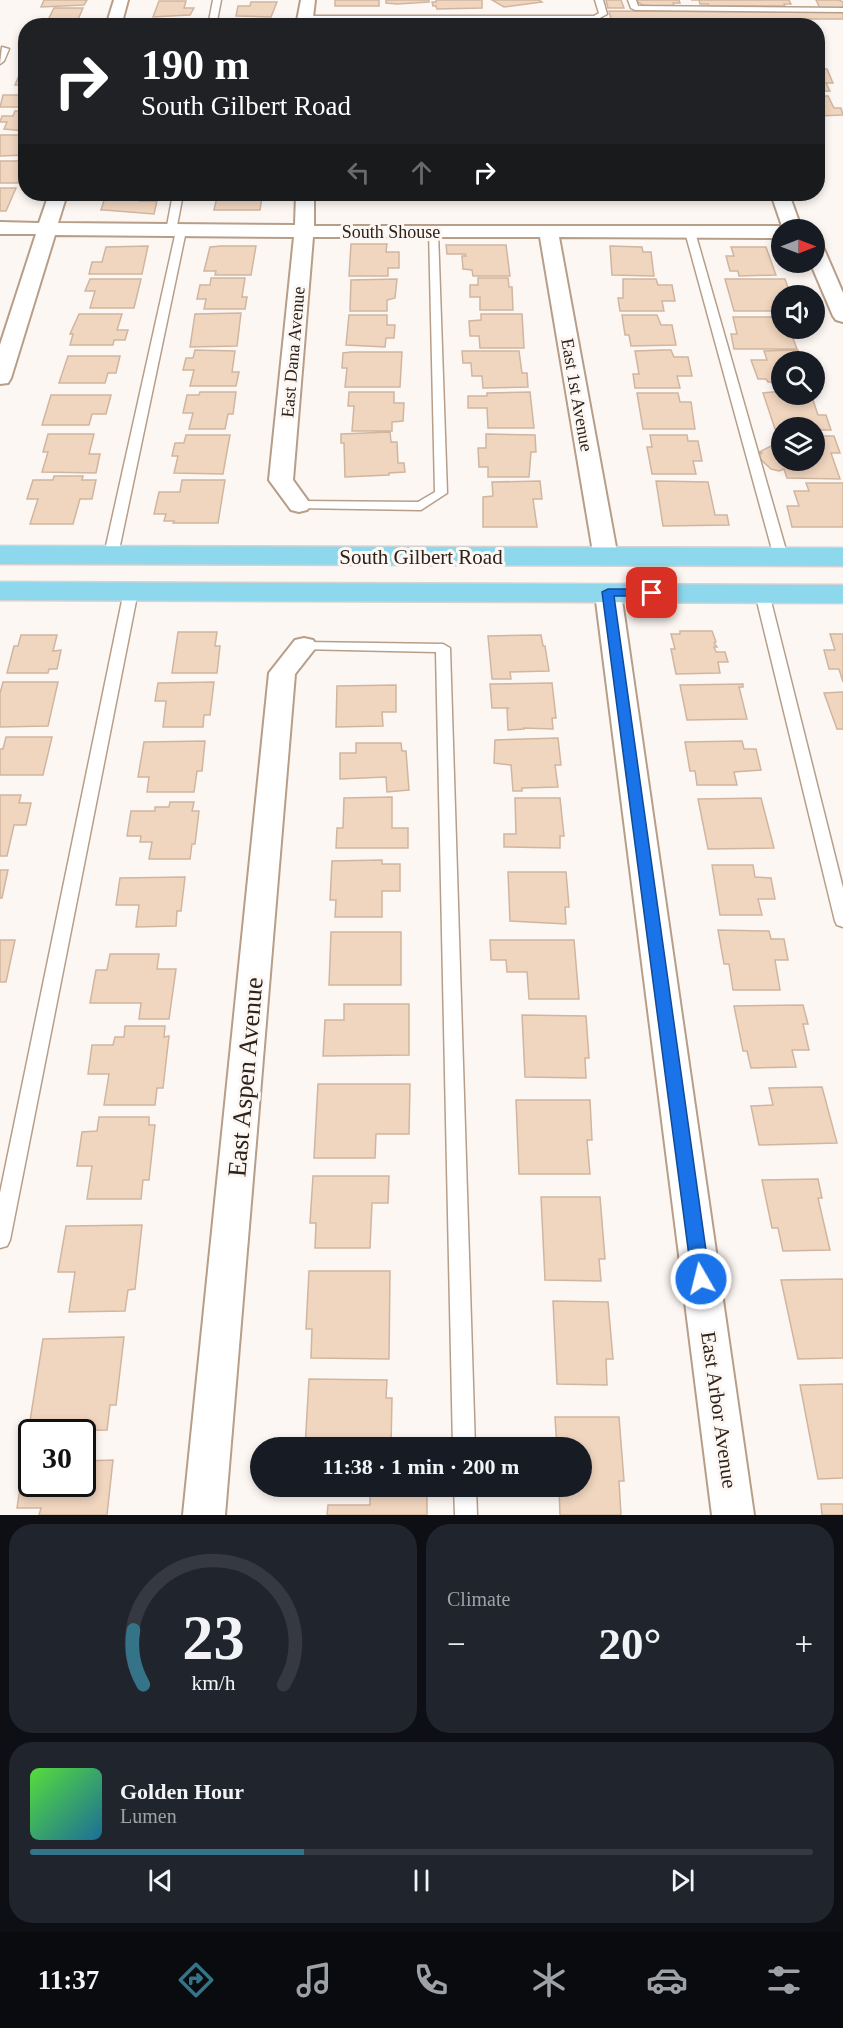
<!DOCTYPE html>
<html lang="en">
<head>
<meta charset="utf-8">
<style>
  body { margin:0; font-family:"Times New Roman",serif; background:#20242c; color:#f1f3f6; height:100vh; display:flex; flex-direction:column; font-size:22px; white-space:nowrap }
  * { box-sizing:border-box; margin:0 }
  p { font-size:20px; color:#9ea1a6 }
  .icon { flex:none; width:33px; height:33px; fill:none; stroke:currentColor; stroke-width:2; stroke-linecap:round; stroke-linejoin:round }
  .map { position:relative; height:1515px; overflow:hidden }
  .panel { display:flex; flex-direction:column; gap:9px; padding:9px; background:#0d0f14; flex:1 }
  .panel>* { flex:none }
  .banner { position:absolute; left:18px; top:18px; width:807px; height:183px; border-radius:24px; box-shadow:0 3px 9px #0003; background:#202124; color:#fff; overflow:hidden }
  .needle { width:39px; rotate:90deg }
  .buttons { position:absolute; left:771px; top:219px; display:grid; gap:12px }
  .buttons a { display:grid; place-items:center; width:54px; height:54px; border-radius:50%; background:#171b24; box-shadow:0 3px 9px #0003; font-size:30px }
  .speed { position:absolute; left:18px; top:1419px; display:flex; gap:12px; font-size:30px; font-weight:700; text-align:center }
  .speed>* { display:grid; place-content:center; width:78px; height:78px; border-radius:50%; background:#171b24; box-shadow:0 3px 9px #0003; line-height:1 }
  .speed .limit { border:3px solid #111; border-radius:9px; background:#fff; color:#111 }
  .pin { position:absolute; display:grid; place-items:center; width:51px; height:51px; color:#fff; margin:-26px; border-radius:12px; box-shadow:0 3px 9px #0006 }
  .me { position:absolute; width:66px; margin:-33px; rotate:352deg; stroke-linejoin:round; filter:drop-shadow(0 0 4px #0008) }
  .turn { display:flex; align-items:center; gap:21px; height:126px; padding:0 24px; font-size:27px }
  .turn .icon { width:78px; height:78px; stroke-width:2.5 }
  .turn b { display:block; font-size:42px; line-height:51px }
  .lanes { display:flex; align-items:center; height:57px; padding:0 24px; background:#0003; justify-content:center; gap:30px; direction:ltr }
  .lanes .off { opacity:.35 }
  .big { font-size:45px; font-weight:800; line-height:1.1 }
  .panel .card { flex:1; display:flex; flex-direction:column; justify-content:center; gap:9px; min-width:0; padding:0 21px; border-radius:24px; background:#20242c }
  .panel .dial { align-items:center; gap:0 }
  .dial svg { height:156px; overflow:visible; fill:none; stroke:#363941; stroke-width:7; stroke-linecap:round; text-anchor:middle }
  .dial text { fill:#f1f3f6; stroke:none }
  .song { display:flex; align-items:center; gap:18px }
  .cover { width:72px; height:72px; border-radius:9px; background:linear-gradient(135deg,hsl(110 70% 55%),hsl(200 70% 35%)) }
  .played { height:6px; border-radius:3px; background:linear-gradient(90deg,#347388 35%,#363941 35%) }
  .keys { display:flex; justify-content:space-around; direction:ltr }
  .heat { display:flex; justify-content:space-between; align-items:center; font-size:33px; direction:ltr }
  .panel .tiles { flex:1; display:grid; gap:9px; grid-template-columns:1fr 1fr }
  .card:last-child { grid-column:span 2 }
  .trip { position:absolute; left:250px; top:1437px; width:342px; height:60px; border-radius:30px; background:#171b24; box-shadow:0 3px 9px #0003; font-weight:800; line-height:60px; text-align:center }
  .dock { display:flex; height:96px; justify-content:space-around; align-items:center; background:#090b0e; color:#9ea1a6 }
  .dock .icon { width:42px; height:42px }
  .dock .active { color:#347388 }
  .dock b { font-size:27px; color:#f1f3f6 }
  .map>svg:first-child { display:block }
</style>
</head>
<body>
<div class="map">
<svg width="843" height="1515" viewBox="0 0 843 1515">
  <rect width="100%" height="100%" fill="#fdf7f3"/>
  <!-- building -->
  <path fill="#f0d5bf" stroke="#d0b5a0" stroke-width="1.5" d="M 44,0 L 87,0 L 84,5 L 41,7 Z
    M 335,0 L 379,0 L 379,6 L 335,6 Z
    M 386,0 L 429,0 L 429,2 L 397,4 L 386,3 Z
    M 436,0 L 482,0 L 482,8 L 437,9 L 436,6 L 433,6 L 432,2 L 436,2 Z
    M 492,0 L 539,0 L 542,2 L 504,7 Z
    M 606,0 L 621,0 L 624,8 L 608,8 Z
    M 634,0 L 679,0 L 680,3 L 673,3 L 674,6 L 655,6 L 643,5 Z
    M 691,0 L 789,0 L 791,4 L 784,4 L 785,6 L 709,6 L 708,4 L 700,4 L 699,0 Z
    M 816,0 L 839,0 L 843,2 L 843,8 L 820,8 Z
    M 159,1 L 186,1 L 184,8 L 194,8 L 190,15 L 153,17 Z
    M 251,2 L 277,2 L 271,17 L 236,16 L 238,6 L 250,6 Z
    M 54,8 L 83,8 L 76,24 L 46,24 Z
    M 609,11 L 843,12 L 843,19 L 611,19 Z
    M 152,20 L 187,20 L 185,26 L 150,26 Z
    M 243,21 L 276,21 L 275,26 L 242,26 Z
    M 818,69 L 827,69 L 833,83 L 826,83 L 830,91 L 818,91 Z
    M 20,73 L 26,73 L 26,85 L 15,85 Z
    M 25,89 L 26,107 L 0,107 L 3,95 L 23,95 Z
    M 818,96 L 828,96 L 834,108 L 841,108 L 843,115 L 818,116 Z
    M 15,111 L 26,111 L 26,131 L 4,129 L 7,122 L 0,122 L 2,116 L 13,116 Z
    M 0,135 L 26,135 L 26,155 L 0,156 Z
    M 0,161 L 25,161 L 19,183 L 0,183 Z
    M 0,188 L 16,188 L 6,211 L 0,211 Z
    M 106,194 L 142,194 L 140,201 L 157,201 L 154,214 L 104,210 L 101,210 Z
    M 227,194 L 259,194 L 258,197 L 262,197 L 260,210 L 214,210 L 217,197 L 226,197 Z
    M 351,244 L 387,244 L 386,252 L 399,252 L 399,268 L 388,268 L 388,276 L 349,276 Z
    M 446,245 L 506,245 L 510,276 L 473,276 L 472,270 L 463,269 L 462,256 L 466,256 L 465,254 L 447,254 Z
    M 148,246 L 142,274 L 89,274 L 92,262 L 102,262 L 106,247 Z
    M 221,246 L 256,246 L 251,275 L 215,275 L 216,271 L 204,271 L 210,247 Z
    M 610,246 L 642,247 L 643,252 L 651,252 L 654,276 L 612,275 Z
    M 731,247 L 766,247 L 776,275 L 739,276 L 738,271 L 730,271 L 726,256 L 734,256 Z
    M 211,278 L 245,278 L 242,297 L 247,297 L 245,309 L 204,309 L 206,299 L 197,299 L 200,285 L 210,285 Z
    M 478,278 L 508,278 L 509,287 L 512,287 L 513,310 L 480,310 L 480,297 L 470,297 L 470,285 L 478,285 Z
    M 90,279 L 141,279 L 134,308 L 90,308 L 95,291 L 85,291 Z
    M 397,279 L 395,298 L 387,300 L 387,311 L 350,311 L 351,280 Z
    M 623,279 L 656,279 L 658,285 L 672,285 L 675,301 L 662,301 L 664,311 L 620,311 L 618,298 L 623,298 Z
    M 725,279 L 785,279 L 791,296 L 782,296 L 782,311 L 734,311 Z
    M 241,313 L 237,346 L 190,347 L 195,314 Z
    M 79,314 L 122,314 L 117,330 L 128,330 L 125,340 L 114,340 L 113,345 L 70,345 L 73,334 L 70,334 Z
    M 481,314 L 522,314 L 524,348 L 480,348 L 479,336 L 470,336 L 469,321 L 481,320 Z
    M 349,315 L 387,315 L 387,325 L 395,325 L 394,338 L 386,338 L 385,347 L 346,345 Z
    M 622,315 L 657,315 L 661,325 L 672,325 L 676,345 L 631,346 L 629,335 L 625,335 Z
    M 733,317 L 782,317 L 782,328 L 794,328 L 796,338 L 793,338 L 797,349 L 734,349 L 731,334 L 737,334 Z
    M 195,350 L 235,351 L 232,372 L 239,372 L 236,386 L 190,386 L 194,370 L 183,370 L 186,358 L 193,358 Z
    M 663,350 L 671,350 L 674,357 L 688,357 L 692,376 L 677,376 L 680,388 L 635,388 L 633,374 L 639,374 L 635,351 Z
    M 798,350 L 802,362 L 782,362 L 782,389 L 775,389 L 772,382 L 768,382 L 766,379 L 758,379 L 751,360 L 767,360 L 764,351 Z
    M 462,351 L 519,351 L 522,373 L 527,373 L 528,387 L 483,388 L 482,376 L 472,376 L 471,363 L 463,363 Z
    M 351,352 L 402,352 L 400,387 L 345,387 L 347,368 L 342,368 L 343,353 Z
    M 68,356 L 120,356 L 116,373 L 108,373 L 105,383 L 59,383 Z
    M 782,391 L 782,394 L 811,394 L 818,415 L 826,415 L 831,430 L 814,430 L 814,428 L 775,429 L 763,393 Z
    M 200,392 L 236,392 L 233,414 L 228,414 L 225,429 L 189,429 L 193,413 L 183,413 L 187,395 L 199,395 Z
    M 349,392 L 394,392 L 394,403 L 404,403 L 403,421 L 392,422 L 392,431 L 352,431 L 354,406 L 348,406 Z
    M 530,392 L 534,428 L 488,428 L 487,408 L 468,408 L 468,396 L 487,396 L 487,393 Z
    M 637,393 L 678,393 L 680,402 L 691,402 L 695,429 L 643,429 Z
    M 51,395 L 111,395 L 106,414 L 92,414 L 89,425 L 42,425 Z
    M 390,432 L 391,442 L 397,442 L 398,463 L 404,463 L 405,472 L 389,473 L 389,475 L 345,477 L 344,443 L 341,443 L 341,434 Z
    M 48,434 L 94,434 L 89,454 L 100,454 L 96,473 L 42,472 L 48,452 L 43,452 Z
    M 486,434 L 535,435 L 536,452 L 531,452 L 529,477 L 488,477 L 488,467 L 479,467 L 478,448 L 486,448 Z
    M 186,435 L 230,435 L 223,474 L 174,473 L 178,456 L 172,456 L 175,443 L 184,443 Z
    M 650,435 L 687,435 L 688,441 L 698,441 L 702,461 L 693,461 L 696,474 L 652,474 L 647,447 L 652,447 Z
    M 814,436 L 834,436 L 840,453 L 831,453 L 840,479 L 787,478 L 784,469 L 779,471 L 771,469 L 757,456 L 762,453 L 759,452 L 771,446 L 782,447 L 782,460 L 814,460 Z
    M 54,476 L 83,476 L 82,480 L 96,480 L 92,499 L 80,499 L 73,524 L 30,524 L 38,499 L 27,499 L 33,480 L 53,480 Z
    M 182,480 L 225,480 L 218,523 L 173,523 L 174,521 L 164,521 L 166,514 L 154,514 L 159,492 L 180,492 Z
    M 540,481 L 542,499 L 533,499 L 537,527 L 483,527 L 483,497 L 493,496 L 492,482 Z
    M 656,481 L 708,482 L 715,515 L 727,515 L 729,525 L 663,526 Z
    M 806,483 L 843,483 L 843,527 L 792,527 L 787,506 L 799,506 L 794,491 L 809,491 Z
    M 680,631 L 712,631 L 716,642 L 714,643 L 717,647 L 714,647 L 716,652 L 725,652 L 728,662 L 718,662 L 720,673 L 676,674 L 671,649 L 675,649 L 671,634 L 680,634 Z
    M 178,632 L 217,632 L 215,646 L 220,646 L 217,673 L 172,673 Z
    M 830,634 L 843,634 L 843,682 L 839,669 L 829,669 L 824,650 L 835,650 Z
    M 21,635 L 57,635 L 53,651 L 61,650 L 57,669 L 49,669 L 48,673 L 7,673 L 14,646 L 18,646 Z
    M 541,635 L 543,646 L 545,646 L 549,671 L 510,672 L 511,679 L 492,679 L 488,636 Z
    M 3,682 L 58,682 L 48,726 L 0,727 L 0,693 Z
    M 214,682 L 210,715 L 204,715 L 203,727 L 163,727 L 166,701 L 155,701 L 158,683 Z
    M 552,683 L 556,718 L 552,718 L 553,729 L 524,728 L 524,729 L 508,730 L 507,709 L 509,708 L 492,708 L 490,684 Z
    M 743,684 L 743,687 L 739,687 L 747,719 L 687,720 L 680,685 Z
    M 396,685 L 396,712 L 382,712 L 383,726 L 336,727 L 337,686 Z
    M 843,692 L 843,729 L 837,729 L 824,693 Z
    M 6,737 L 52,737 L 43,775 L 0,775 L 0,749 L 3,749 Z
    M 558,738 L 561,765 L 555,765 L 558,787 L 522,788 L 522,791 L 513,791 L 511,765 L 494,763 L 495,740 Z
    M 205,741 L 202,771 L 197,771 L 194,792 L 147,792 L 149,777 L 138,777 L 144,742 Z
    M 742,741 L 744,749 L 756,749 L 761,770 L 734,772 L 737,785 L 697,785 L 695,771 L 690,771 L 685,742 Z
    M 356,743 L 401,743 L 402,751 L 406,751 L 409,790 L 387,792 L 386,777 L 340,779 L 340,753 L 356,753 Z
    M 0,795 L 21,795 L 19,803 L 31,803 L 26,825 L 14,825 L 7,856 L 0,856 Z
    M 392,797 L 392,828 L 408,828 L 408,848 L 336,848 L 337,828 L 343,828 L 344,798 Z
    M 515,798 L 560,798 L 564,836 L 560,836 L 560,848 L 504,847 L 504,834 L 516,834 Z
    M 761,798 L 774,848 L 708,849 L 698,799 Z
    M 170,802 L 194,802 L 192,811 L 199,811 L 195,844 L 192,844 L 190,859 L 149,859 L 152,842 L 140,842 L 141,836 L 127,836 L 131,811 L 155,811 L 155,807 L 169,807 Z
    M 382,860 L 382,864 L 400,864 L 400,891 L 382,891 L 382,917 L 335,917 L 336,900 L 330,900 L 332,861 Z
    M 712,865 L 753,865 L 755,877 L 771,878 L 775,899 L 758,899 L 762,915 L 720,915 Z
    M 0,870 L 8,870 L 2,898 L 0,898 Z
    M 508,872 L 566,872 L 569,907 L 565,907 L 566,924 L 510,921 Z
    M 185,877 L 181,911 L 177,911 L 176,926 L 136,927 L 139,905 L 116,905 L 120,878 Z
    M 718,930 L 769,931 L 771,939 L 784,939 L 788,960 L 775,960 L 780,990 L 733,990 L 729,964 L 724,964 Z
    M 331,932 L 401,932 L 401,985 L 329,985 Z
    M 0,940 L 15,940 L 6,982 L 0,982 Z
    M 490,940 L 574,940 L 579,999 L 529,999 L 527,972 L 507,972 L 506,960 L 491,960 Z
    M 110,954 L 159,954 L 157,969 L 176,969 L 169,1019 L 139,1019 L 141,1003 L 90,1003 L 96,970 L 107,970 Z
    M 344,1004 L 409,1004 L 409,1055 L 323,1056 L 325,1020 L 344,1020 Z
    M 803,1005 L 808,1024 L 803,1024 L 809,1050 L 792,1050 L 796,1067 L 751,1068 L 747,1051 L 743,1051 L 734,1006 Z
    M 522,1015 L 586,1016 L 589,1058 L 585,1058 L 586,1078 L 525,1077 Z
    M 125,1026 L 165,1026 L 164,1037 L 169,1036 L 163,1088 L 157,1088 L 155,1105 L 104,1105 L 109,1074 L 88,1074 L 92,1045 L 113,1045 L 115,1037 L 124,1037 Z
    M 318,1084 L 410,1084 L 409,1134 L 376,1134 L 375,1158 L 314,1158 Z
    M 822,1087 L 837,1143 L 759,1145 L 751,1106 L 773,1105 L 769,1088 Z
    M 516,1100 L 590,1100 L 592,1140 L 587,1140 L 590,1174 L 519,1174 Z
    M 99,1117 L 149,1117 L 149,1125 L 155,1125 L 149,1180 L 143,1180 L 141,1199 L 87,1199 L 92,1166 L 77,1166 L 82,1132 L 97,1131 Z
    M 313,1176 L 389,1176 L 388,1203 L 372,1203 L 370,1248 L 315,1248 L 316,1223 L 310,1223 Z
    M 818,1179 L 822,1198 L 818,1198 L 830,1250 L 783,1251 L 778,1228 L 772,1228 L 762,1180 Z
    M 541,1197 L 600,1197 L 605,1259 L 599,1259 L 601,1281 L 545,1280 Z
    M 142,1225 L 135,1289 L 128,1290 L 125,1311 L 69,1312 L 75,1272 L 58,1272 L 66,1226 Z
    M 309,1271 L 390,1271 L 389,1359 L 311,1358 L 312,1329 L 306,1329 Z
    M 843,1279 L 843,1358 L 798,1359 L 781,1280 Z
    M 553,1301 L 608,1302 L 613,1359 L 606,1359 L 607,1385 L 557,1384 Z
    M 124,1337 L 116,1405 L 110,1405 L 107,1430 L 47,1431 L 49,1420 L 30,1421 L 43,1339 Z
    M 309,1379 L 387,1380 L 386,1398 L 392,1398 L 391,1448 L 305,1448 Z
    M 843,1384 L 843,1478 L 818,1479 L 800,1385 Z
    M 555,1417 L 619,1417 L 624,1481 L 619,1481 L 621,1515 L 560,1515 L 559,1486 L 582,1486 L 582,1448 L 557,1448 Z
    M 113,1460 L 107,1515 L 39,1515 L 41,1508 L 17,1508 L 24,1462 L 32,1462 L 32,1484 L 82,1484 L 82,1461 Z
    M 370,1496 L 427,1496 L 427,1515 L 327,1515 L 328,1505 L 370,1505 Z
    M 821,1504 L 843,1504 L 843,1515 L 822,1515 Z"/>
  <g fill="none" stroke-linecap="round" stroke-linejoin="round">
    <!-- lane casing -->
    <g stroke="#b79e89" stroke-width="3">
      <path id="lane" d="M 213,0 L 221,0 L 216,26 L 208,26 Z
        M 595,0 L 603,0 L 607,14 L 596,20 L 304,20 L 300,18 L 304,16 L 594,16 L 599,13 Z
        M 628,0 L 636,0 L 638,6 L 843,8 L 843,12 L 635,10 L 631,8 Z
        M 2,47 L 9,49 L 4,61 L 0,64 Z
        M 173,194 L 183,194 L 176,231 L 171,234 L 166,231 Z
        M 181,228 L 186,231 L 118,555 L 111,559 L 104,555 L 176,231 Z
        M 429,230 L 438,232 L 447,493 L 421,510 L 295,508 L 293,505 L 295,502 L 299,501 L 418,502 L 435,492 Z
        M 686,230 L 695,232 L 788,557 L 786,560 L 776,560 L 774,557 L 685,232 Z
        M 131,587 L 138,591 L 10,1240 L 7,1246 L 0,1248 L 0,1193 L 124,591 Z
        M 762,589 L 769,593 L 843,888 L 843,927 L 837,925 L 835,921 L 755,593 Z
        M 304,642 L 443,644 L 450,648 L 475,1448 L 453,1448 L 436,652 L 299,649 L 297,646 Z
        M 454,1486 L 476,1486 L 477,1515 L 455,1515 Z"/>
    </g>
    <!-- street casing -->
    <g stroke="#b79e89" stroke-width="4">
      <path id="street" d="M 114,0 L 128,0 L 121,26 L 106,26 Z
        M 301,0 L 315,0 L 312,26 L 296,26 Z
        M 49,194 L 67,194 L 58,223 L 295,225 L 296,194 L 314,194 L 314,226 L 782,226 L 771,194 L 789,194 L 802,230 L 782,230 L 782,238 L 559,237 L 618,558 L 615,563 L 606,565 L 597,563 L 594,558 L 540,237 L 313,237 L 293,480 L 311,505 L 307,510 L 299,512 L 291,510 L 269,480 L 294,237 L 55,235 L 11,378 L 8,383 L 0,384 L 0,345 L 36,234 L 0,234 L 0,222 L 39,223 Z
        M 814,243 L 821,245 L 824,249 L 843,293 L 843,322 L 836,320 L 833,316 L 810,262 L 814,262 Z
        M 608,585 L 617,588 L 621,593 L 754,1515 L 712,1515 L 595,593 L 599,588 Z
        M 304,638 L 313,640 L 317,646 L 295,674 L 225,1515 L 183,1515 L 269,673 L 295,640 Z"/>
    </g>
    <!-- primary casing -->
    <g stroke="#d5d3d1" stroke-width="3">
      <path id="primary" d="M 0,546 L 843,548 L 843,566 L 0,564 Z
        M 0,582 L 843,585 L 843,603 L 0,600 Z"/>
    </g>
    <!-- lane -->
    <use href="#lane" fill="#fff" fill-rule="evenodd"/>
    <!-- street -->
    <use href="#street" fill="#fff" fill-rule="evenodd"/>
    <!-- primary -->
    <use href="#primary" fill="#8ed8ee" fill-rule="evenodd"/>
  </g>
  <!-- route -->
  <path fill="#1a73e8" stroke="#114b97" stroke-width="1.5" d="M 608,589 L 652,589 L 658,593 L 652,596 L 614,596 L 710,1279 L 708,1285 L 701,1287 L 695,1285 L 692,1279 L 602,592 Z"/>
  <g text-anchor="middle" stroke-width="6" stroke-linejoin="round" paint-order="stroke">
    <!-- far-street labels -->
    <g font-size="18" fill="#2d231b" stroke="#fdf7f3">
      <text x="391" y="238">South Shouse</text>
      <text transform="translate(293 352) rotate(-85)" y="6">East Dana Avenue</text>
      <text transform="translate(577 395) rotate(80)" y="6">East 1st Avenue</text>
    </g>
    <!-- street labels -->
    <g font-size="21" fill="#2d231b" stroke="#fdf7f3">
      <text x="421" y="564">South Gilbert Road</text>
      <text transform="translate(719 1410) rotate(82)" y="7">East Arbor Avenue</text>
    </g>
    <!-- near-street labels -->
    <g font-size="26" fill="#2d231b" stroke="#fdf7f3">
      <text transform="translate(245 1077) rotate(-85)" y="9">East Aspen Avenue</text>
    </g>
  </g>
</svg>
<div class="buttons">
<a><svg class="needle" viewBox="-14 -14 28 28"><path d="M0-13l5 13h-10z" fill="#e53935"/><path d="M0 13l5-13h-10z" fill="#9ea1a6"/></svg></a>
<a><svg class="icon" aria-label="sound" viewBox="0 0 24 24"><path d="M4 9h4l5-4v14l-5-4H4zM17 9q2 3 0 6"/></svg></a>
<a><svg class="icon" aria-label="search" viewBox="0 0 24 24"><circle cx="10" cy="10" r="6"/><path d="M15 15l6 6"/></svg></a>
<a><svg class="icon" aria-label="layers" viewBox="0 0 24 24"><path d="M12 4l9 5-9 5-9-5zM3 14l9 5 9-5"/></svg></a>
</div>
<div class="speed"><div class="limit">30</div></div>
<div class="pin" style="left:652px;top:593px;background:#d93025"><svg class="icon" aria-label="arrive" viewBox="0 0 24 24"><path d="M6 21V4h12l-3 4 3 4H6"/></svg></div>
<svg class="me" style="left:701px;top:1279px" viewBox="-20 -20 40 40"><circle r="17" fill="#1a73e8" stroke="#fff" stroke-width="3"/><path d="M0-11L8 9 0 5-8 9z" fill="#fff"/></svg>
<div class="trip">11:38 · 1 min · 200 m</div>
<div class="banner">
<div class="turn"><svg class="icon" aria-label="right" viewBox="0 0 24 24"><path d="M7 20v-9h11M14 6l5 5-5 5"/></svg><div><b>190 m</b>South Gilbert Road</div></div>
<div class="lanes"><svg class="icon off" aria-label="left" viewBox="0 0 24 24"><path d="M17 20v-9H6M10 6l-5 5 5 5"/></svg><svg class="icon off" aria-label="ahead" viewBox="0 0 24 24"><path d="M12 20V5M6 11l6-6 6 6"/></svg><svg class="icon" aria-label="right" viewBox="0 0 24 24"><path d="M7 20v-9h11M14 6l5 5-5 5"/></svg></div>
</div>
</div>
<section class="panel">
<div class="tiles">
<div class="card dial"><svg viewBox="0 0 100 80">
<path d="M14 69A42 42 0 1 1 86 69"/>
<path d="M14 69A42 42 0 0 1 9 41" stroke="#347388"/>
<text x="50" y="56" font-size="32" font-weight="700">23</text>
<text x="50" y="72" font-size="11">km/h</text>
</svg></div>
<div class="card"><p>Climate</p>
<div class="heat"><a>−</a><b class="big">20°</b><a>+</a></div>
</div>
<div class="card">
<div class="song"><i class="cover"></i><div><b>Golden Hour</b><p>Lumen</p></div></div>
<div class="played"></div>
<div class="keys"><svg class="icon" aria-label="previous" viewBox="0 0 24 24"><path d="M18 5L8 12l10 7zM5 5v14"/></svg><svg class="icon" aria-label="pause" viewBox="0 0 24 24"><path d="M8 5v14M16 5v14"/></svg><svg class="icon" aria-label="next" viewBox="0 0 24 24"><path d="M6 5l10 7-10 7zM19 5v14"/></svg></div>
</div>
</div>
</section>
<nav class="dock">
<b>11:37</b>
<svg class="icon active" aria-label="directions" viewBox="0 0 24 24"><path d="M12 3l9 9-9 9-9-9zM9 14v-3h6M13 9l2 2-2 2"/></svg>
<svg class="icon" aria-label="music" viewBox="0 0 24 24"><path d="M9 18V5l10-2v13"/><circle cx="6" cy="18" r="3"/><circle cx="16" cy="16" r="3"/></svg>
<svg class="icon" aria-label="phone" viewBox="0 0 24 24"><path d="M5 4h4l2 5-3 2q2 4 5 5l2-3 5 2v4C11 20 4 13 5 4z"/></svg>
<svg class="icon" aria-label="climate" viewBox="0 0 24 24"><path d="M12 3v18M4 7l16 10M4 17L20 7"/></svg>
<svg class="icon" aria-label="car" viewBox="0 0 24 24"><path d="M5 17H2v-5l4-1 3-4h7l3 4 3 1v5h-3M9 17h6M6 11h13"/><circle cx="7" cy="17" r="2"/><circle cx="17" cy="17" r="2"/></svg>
<svg class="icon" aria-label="filters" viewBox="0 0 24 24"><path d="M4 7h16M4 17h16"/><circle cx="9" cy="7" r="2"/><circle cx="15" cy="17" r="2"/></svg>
</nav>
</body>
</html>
